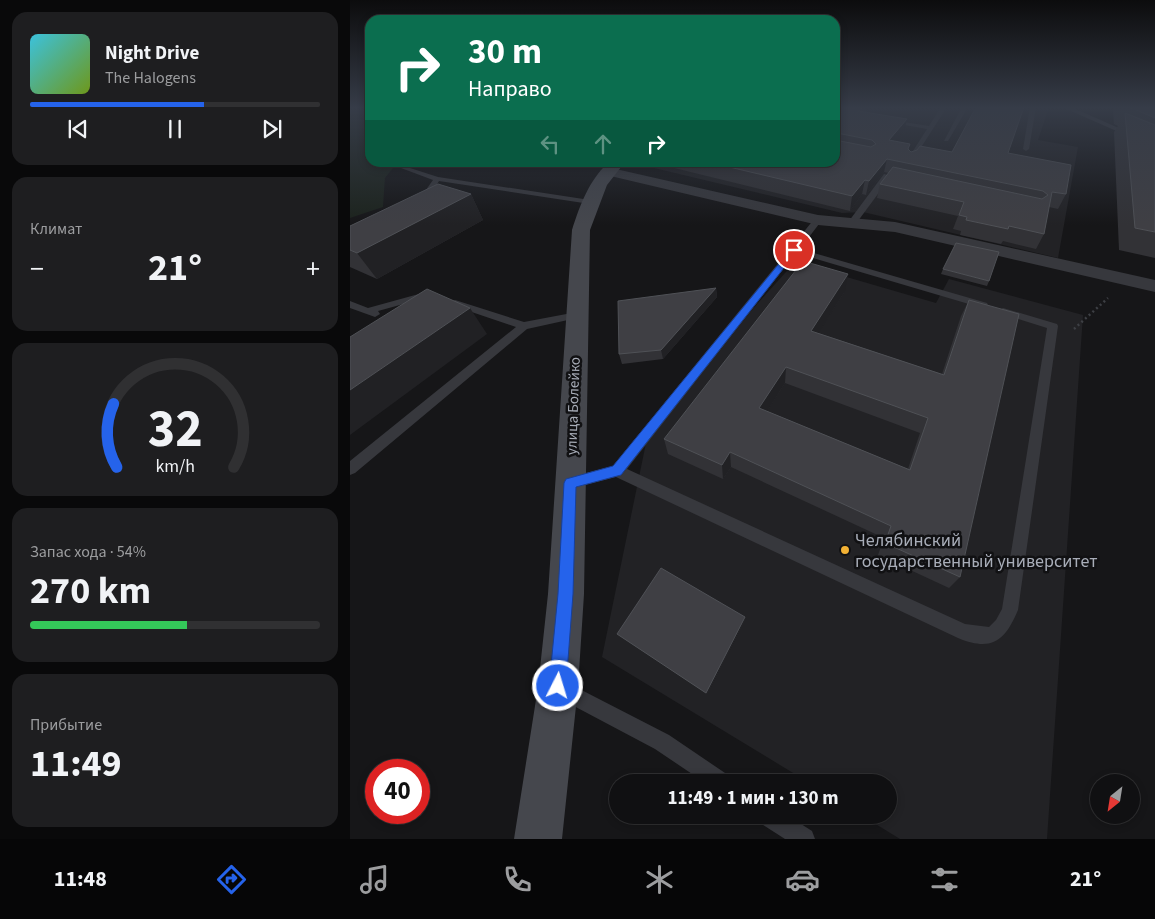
<!DOCTYPE html>
<html lang="ru">
<head>
<meta charset="utf-8">
<style>
  body { margin:0; font-family:"Source Sans 3",sans-serif; background:#1e1e20; color:#f1f3f6; height:100vh; display:flex; flex-direction:column; font-size:19px; white-space:nowrap }
  * { box-sizing:border-box; margin:0 }
  p { font-size:16px; color:#9c9d9f }
  .icon { flex:none; width:28px; height:28px; fill:none; stroke:currentColor; stroke-width:2; stroke-linecap:round; stroke-linejoin:round }
  .map { position:relative; flex:1; overflow:hidden }
  .side { display:flex; flex-direction:column; gap:12px; padding:12px; background:#09090a; width:350px }
  .side>* { flex:none }
  .banner { position:absolute; left:15px; top:15px; width:475px; height:152px; border-radius:15px; box-shadow:0 2px 8px #0003,0 0 0 1px #303032; background:#0b6e4f; color:#fff; overflow:hidden }
  .needle { width:32px; rotate:210deg }
  .buttons { position:absolute; left:740px; top:774px; display:grid; gap:10px }
  .buttons a { display:grid; place-items:center; width:50px; height:50px; border-radius:50%; background:#101012; box-shadow:0 2px 8px #0003,0 0 0 1px #303032; font-size:25px }
  .speed { position:absolute; left:15px; top:759px; display:flex; gap:10px; font-size:25px; font-weight:700; text-align:center }
  .speed>* { display:grid; place-content:center; width:65px; height:65px; border-radius:50%; background:#101012; box-shadow:0 2px 8px #0003,0 0 0 1px #303032; line-height:1 }
  .speed .limit { border:8px solid #d22; background:#fff; color:#111 }
  .pin { position:absolute; display:grid; place-items:center; width:42px; height:42px; color:#fff; margin:-21px; border:2px solid #fff; border-radius:50%; box-shadow:0 1px 5px #0007 }
  .me { position:absolute; width:55px; margin:-28px; rotate:5deg; stroke-linejoin:round; filter:drop-shadow(0 0 4px #0008) }
  .turn { display:flex; align-items:center; gap:18px; height:105px; padding:0 20px; font-size:22px }
  .turn .icon { width:65px; height:65px; stroke-width:2.5 }
  .turn b { display:block; font-size:35px; line-height:42px }
  .lanes { display:flex; align-items:center; height:48px; padding:0 20px; background:#0003; justify-content:center; gap:25px; direction:ltr }
  .lanes .off { opacity:.35 }
  .big { font-size:38px; font-weight:700; line-height:1.1 }
  .side .widget { flex:1; display:flex; flex-direction:column; justify-content:center; gap:8px; min-width:0; padding:0 18px; border-radius:15px; background:#1e1e20 }
  .side .dial { align-items:center; gap:0 }
  .dial svg { height:130px; overflow:visible; fill:none; stroke:#303032; stroke-width:7; stroke-linecap:round; text-anchor:middle }
  .dial text { fill:#f1f3f6; stroke:none }
  .song { display:flex; align-items:center; gap:15px }
  .cover { width:60px; height:60px; border-radius:8px; background:linear-gradient(135deg,hsl(190 70% 55%),hsl(80 70% 35%)) }
  .played { height:5px; border-radius:2px; background:linear-gradient(90deg,#2563eb 60%,#303032 60%) }
  .keys { display:flex; justify-content:space-around; direction:ltr }
  .heat { display:flex; justify-content:space-between; align-items:center; font-size:28px; direction:ltr }
  .charge { height:8px; border-radius:4px; background:linear-gradient(90deg,#34c759 54%,#303032 0) }
  .trip { position:absolute; left:259px; top:774px; width:288px; height:50px; border-radius:25px; background:#101012; box-shadow:0 2px 8px #0003,0 0 0 1px #303032; font-weight:700; line-height:50px; text-align:center }
  .tabs { display:flex; height:80px; justify-content:space-around; align-items:center; background:#060607; color:#9c9d9f }
  .tabs .icon { width:35px; height:35px }
  .tabs .active { color:#2563eb }
  .tabs b { font-size:22px; color:#f1f3f6 }
  main { display:flex; flex:1; min-height:0 }
  .map>svg:first-child { display:block }
</style>
</head>
<body>
<main>
<section class="side">
<div class="widget">
<div class="song"><i class="cover"></i><div><b>Night Drive</b><p>The Halogens</p></div></div>
<div class="played"></div>
<div class="keys"><svg class="icon" aria-label="previous" viewBox="0 0 24 24"><path d="M18 5L8 12l10 7zM5 5v14"/></svg><svg class="icon" aria-label="pause" viewBox="0 0 24 24"><path d="M8 5v14M16 5v14"/></svg><svg class="icon" aria-label="next" viewBox="0 0 24 24"><path d="M6 5l10 7-10 7zM19 5v14"/></svg></div>
</div>
<div class="widget"><p>Климат</p>
<div class="heat"><a>−</a><b class="big">21°</b><a>+</a></div>
</div>
<div class="widget dial"><svg viewBox="0 0 100 80">
<path d="M14 69A42 42 0 1 1 86 69"/>
<path d="M14 69A42 42 0 0 1 12 30" stroke="#2563eb"/>
<text x="50" y="56" font-size="32" font-weight="700">32</text>
<text x="50" y="72" font-size="11">km/h</text>
</svg></div>
<div class="widget"><p>Запас хода · 54%</p><b class="big">270 km</b><div class="charge"></div></div>
<div class="widget"><p>Прибытие</p><b class="big">11:49</b></div>
</section>
<div class="map">
<svg width="805" height="839" viewBox="0 0 805 839">
  <rect width="100%" height="100%" fill="#161618"/>
  <!-- built -->
  <path fill="#222225" d="M 485,107 L 699,107 L 688,140 L 728,147 L 708,258 L 513,212 L 492,213 L 304,168 L 312,162 L 485,162 Z
    M 445,262 L 586,303 L 599,279 L 733,315 L 697,839 L 550,839 L 511,815 L 538,815 L 538,782 L 458,782 L 252,657 L 296,443 L 399,313 Z"/>
  <!-- green -->
  <path fill="#1c231d" d="M 0,107 L 20,107 L 20,162 L 47,163 L 35,178 L 33,207 L 0,218 Z"/>
  <g fill="none" stroke-linecap="round" stroke-linejoin="round">
    <!-- path -->
    <path stroke="#3d3f44" stroke-width="2.5" stroke-dasharray="2 3" stroke-linecap="butt" d="M 724,329 L 758,298"/>
    <!-- lane -->
    <path fill="#37383d" fill-rule="evenodd" d="M 591,107 L 597,107 L 561,163 L 557,163 L 556,162 L 577,129 L 538,122 L 541,120 L 579,126 Z
      M 612,107 L 618,107 L 598,141 L 594,141 Z
      M 680,107 L 686,107 L 679,149 L 676,151 L 673,149 Z
      M 712,107 L 721,107 L 805,144 L 805,148 Z
      M 60,162 L 70,162 L 60,168 L 88,177 L 240,200 L 244,202 L 240,204 L 89,181 L 75,203 L 72,203 L 68,201 L 83,180 L 51,168 Z
      M 534,174 L 545,177 L 539,179 L 505,225 L 499,225 L 499,221 Z
      M 465,218 L 472,220 L 450,249 L 637,303 L 638,305 L 637,307 L 629,307 L 446,253 L 277,469 L 615,624 L 639,627 L 646,620 L 652,609 L 697,328 L 649,313 L 648,311 L 653,308 L 707,324 L 708,326 L 668,610 C 655,641 642,652 608,638 L 266,477 L 220,489 L 215,487 L 213,483 L 215,479 L 220,477 L 263,466 Z
      M 76,292 L 81,295 L 79,297 L 28,311 L 30,314 L 25,317 L 0,308 L 0,301 L 18,308 Z
      M 105,300 L 174,322 L 227,312 L 232,315 L 227,318 L 177,329 L 5,473 L 0,475 L 0,461 L 166,327 L 101,305 L 100,303 Z
      M 212,680 L 319,735 L 378,775 L 381,782 L 354,782 L 305,749 L 205,696 L 203,689 L 205,682 Z
      M 407,815 L 437,815 L 462,831 L 465,839 L 435,839 L 410,823 Z"/>
    <!-- street -->
    <path fill="#37383d" fill-rule="evenodd" d="M 257,167 L 468,215 L 545,222 L 805,280 L 805,292 L 545,232 L 468,225 L 252,174 L 250,171 Z"/>
    <!-- secondary -->
    <path fill="#45474d" fill-rule="evenodd" d="M 259,162 L 275,162 L 257,185 L 240,230 L 234,594 L 228,687 L 212,839 L 164,839 L 188,687 L 198,594 L 222,230 C 230,205 239,180 259,162 Z"/>
  </g>
  <!-- wall -->
  <path fill="#323236" fill-rule="evenodd" d="M 485,107 L 522,107 L 517,112 L 554,132 L 546,141 L 561,152 L 658,153 L 716,194 L 708,209 L 699,207 L 694,234 L 686,249 L 653,241 L 651,244 L 610,235 L 611,231 L 603,229 L 608,216 L 527,198 L 530,184 L 539,173 L 534,172 L 516,195 L 512,194 L 500,211 L 316,166 L 316,162 L 485,162 Z
    M 764,107 L 805,107 L 805,258 L 769,250 L 764,132 L 768,126 L 764,124 L 763,110 Z
    M 121,194 L 133,220 L 27,279 L 0,267 L 0,226 Z
    M 593,269 L 639,281 L 637,286 L 591,274 Z
    M 366,288 L 367,297 L 313,359 L 272,364 L 269,354 Z
    M 495,291 L 468,333 L 592,374 L 611,316 L 619,300 L 610,577 L 599,588 L 528,555 L 534,538 L 381,467 L 373,479 L 318,454 L 314,439 ZM 435,383 L 570,433 L 558,469 L 417,411 Z
    M 395,620 L 357,694 L 267,634 Z"/>
  <!-- shaded-wall -->
  <path fill="#212124" d="M 517,107 L 522,107 L 516,113 Z
    M 557,119 L 554,132 L 537,153 L 539,140 Z
    M 537,159 L 534,172 L 516,195 L 519,181 Z
    M 515,180 L 512,194 L 500,211 L 502,196 Z
    M 121,194 L 133,220 L 27,279 L 7,253 Z
    M 498,274 L 495,291 L 459,348 L 461,331 Z
    M 366,288 L 367,297 L 313,359 L 311,350 Z
    M 120,308 L 137,334 L 0,435 L 0,390 Z
    M 436,367 L 435,383 L 409,424 L 409,408 Z
    M 380,452 L 381,467 L 373,479 L 372,465 Z
    M 395,617 L 395,620 L 357,694 L 356,693 Z"/>
  <!-- building -->
  <path fill="#3f3f44" stroke="#4f5156" fill-rule="evenodd" d="M 485,107 L 510,107 L 512,108 L 508,111 L 557,119 L 539,140 L 560,144 L 558,149 L 561,152 L 567,150 L 570,146 L 602,152 L 626,107 L 674,107 L 658,153 L 721,165 L 716,194 L 702,192 L 694,234 L 659,226 L 658,229 L 616,220 L 617,217 L 609,215 L 614,202 L 530,184 L 543,167 L 692,199 L 698,195 L 693,191 L 537,159 L 519,181 L 515,180 L 502,196 L 358,162 L 485,162 L 485,137 L 485,140 L 521,147 L 526,144 L 522,140 L 487,133 L 485,135 Z
    M 779,107 L 805,107 L 805,118 Z
    M 775,113 L 805,125 L 805,232 L 785,228 Z
    M 88,184 L 121,194 L 7,253 L 0,250 L 0,226 Z
    M 606,243 L 649,252 L 639,281 L 593,269 Z
    M 453,261 L 498,274 L 461,331 L 594,375 L 619,300 L 669,314 L 610,577 L 535,543 L 541,526 L 380,452 L 372,465 L 314,439 ZM 436,367 L 578,418 L 560,470 L 409,408 Z
    M 366,288 L 311,350 L 269,354 L 268,301 Z
    M 77,289 L 120,308 L 0,390 L 0,337 Z
    M 311,568 L 395,617 L 356,693 L 267,634 Z"/>
  <!-- sky -->
  <linearGradient id="sky" x2="0" y2="1"><stop stop-color="#0c0c0d"/><stop offset="0.48" stop-color="#363c48"/><stop offset="1" stop-color="#363c48" stop-opacity="0"/></linearGradient>
  <rect width="805" height="225" fill="url(#sky)"/>
  <!-- route -->
  <path fill="#2563eb" stroke="#184099" d="M 441,249 L 448,250 L 271,475 L 226,487 L 223,594 L 216,686 L 214,692 L 208,695 L 202,692 L 199,686 L 208,594 L 214,483 L 216,479 L 263,466 Z"/>
  <!-- markers -->
  <circle fill="#f2b134" stroke="#111113" stroke-width="2" cx="495" cy="550" r="5"/>
  <g text-anchor="middle" stroke-width="5" stroke-linejoin="round" paint-order="stroke">
    <!-- street labels -->
    <g font-size="15" fill="#a8adb8" stroke="#111113">
      <text transform="translate(223 406) rotate(-88)" y="5">улица Болейко</text>
    </g>
    <!-- near-poi labels -->
    <g font-size="18" fill="#a8adb8" stroke="#111113" text-anchor="start">
      <text x="505" y="546">Челябинский<tspan x="505" dy="21">государственный университет</tspan></text>
    </g>
  </g>
</svg>
<div class="buttons">
<a><svg class="needle" viewBox="-14 -14 28 28"><path d="M0-13l5 13h-10z" fill="#e53935"/><path d="M0 13l5-13h-10z" fill="#9c9d9f"/></svg></a>
</div>
<div class="speed"><div class="limit">40</div></div>
<div class="pin" style="left:444px;top:250px;background:#d93025"><svg class="icon" aria-label="arrive" viewBox="0 0 24 24"><path d="M6 21V4h12l-3 4 3 4H6"/></svg></div>
<svg class="me" style="left:208px;top:686px" viewBox="-20 -20 40 40"><circle r="17" fill="#2563eb" stroke="#fff" stroke-width="3"/><path d="M0-11L8 9 0 5-8 9z" fill="#fff"/></svg>
<div class="trip">11:49 · 1 мин · 130 m</div>
<div class="banner">
<div class="turn"><svg class="icon" aria-label="right" viewBox="0 0 24 24"><path d="M7 20v-9h11M14 6l5 5-5 5"/></svg><div><b>30 m</b>Направо</div></div>
<div class="lanes"><svg class="icon off" aria-label="left" viewBox="0 0 24 24"><path d="M17 20v-9H6M10 6l-5 5 5 5"/></svg><svg class="icon off" aria-label="ahead" viewBox="0 0 24 24"><path d="M12 20V5M6 11l6-6 6 6"/></svg><svg class="icon" aria-label="right" viewBox="0 0 24 24"><path d="M7 20v-9h11M14 6l5 5-5 5"/></svg></div>
</div>
</div>
</main>
<nav class="tabs">
<b>11:48</b>
<svg class="icon active" aria-label="directions" viewBox="0 0 24 24"><path d="M12 3l9 9-9 9-9-9zM9 14v-3h6M13 9l2 2-2 2"/></svg>
<svg class="icon" aria-label="music" viewBox="0 0 24 24"><path d="M9 18V5l10-2v13"/><circle cx="6" cy="18" r="3"/><circle cx="16" cy="16" r="3"/></svg>
<svg class="icon" aria-label="phone" viewBox="0 0 24 24"><path d="M5 4h4l2 5-3 2q2 4 5 5l2-3 5 2v4C11 20 4 13 5 4z"/></svg>
<svg class="icon" aria-label="climate" viewBox="0 0 24 24"><path d="M12 3v18M4 7l16 10M4 17L20 7"/></svg>
<svg class="icon" aria-label="car" viewBox="0 0 24 24"><path d="M5 17H2v-5l4-1 3-4h7l3 4 3 1v5h-3M9 17h6M6 11h13"/><circle cx="7" cy="17" r="2"/><circle cx="17" cy="17" r="2"/></svg>
<svg class="icon" aria-label="filters" viewBox="0 0 24 24"><path d="M4 7h16M4 17h16"/><circle cx="9" cy="7" r="2"/><circle cx="15" cy="17" r="2"/></svg>
<b>21°</b>
</nav>
</body>
</html>
